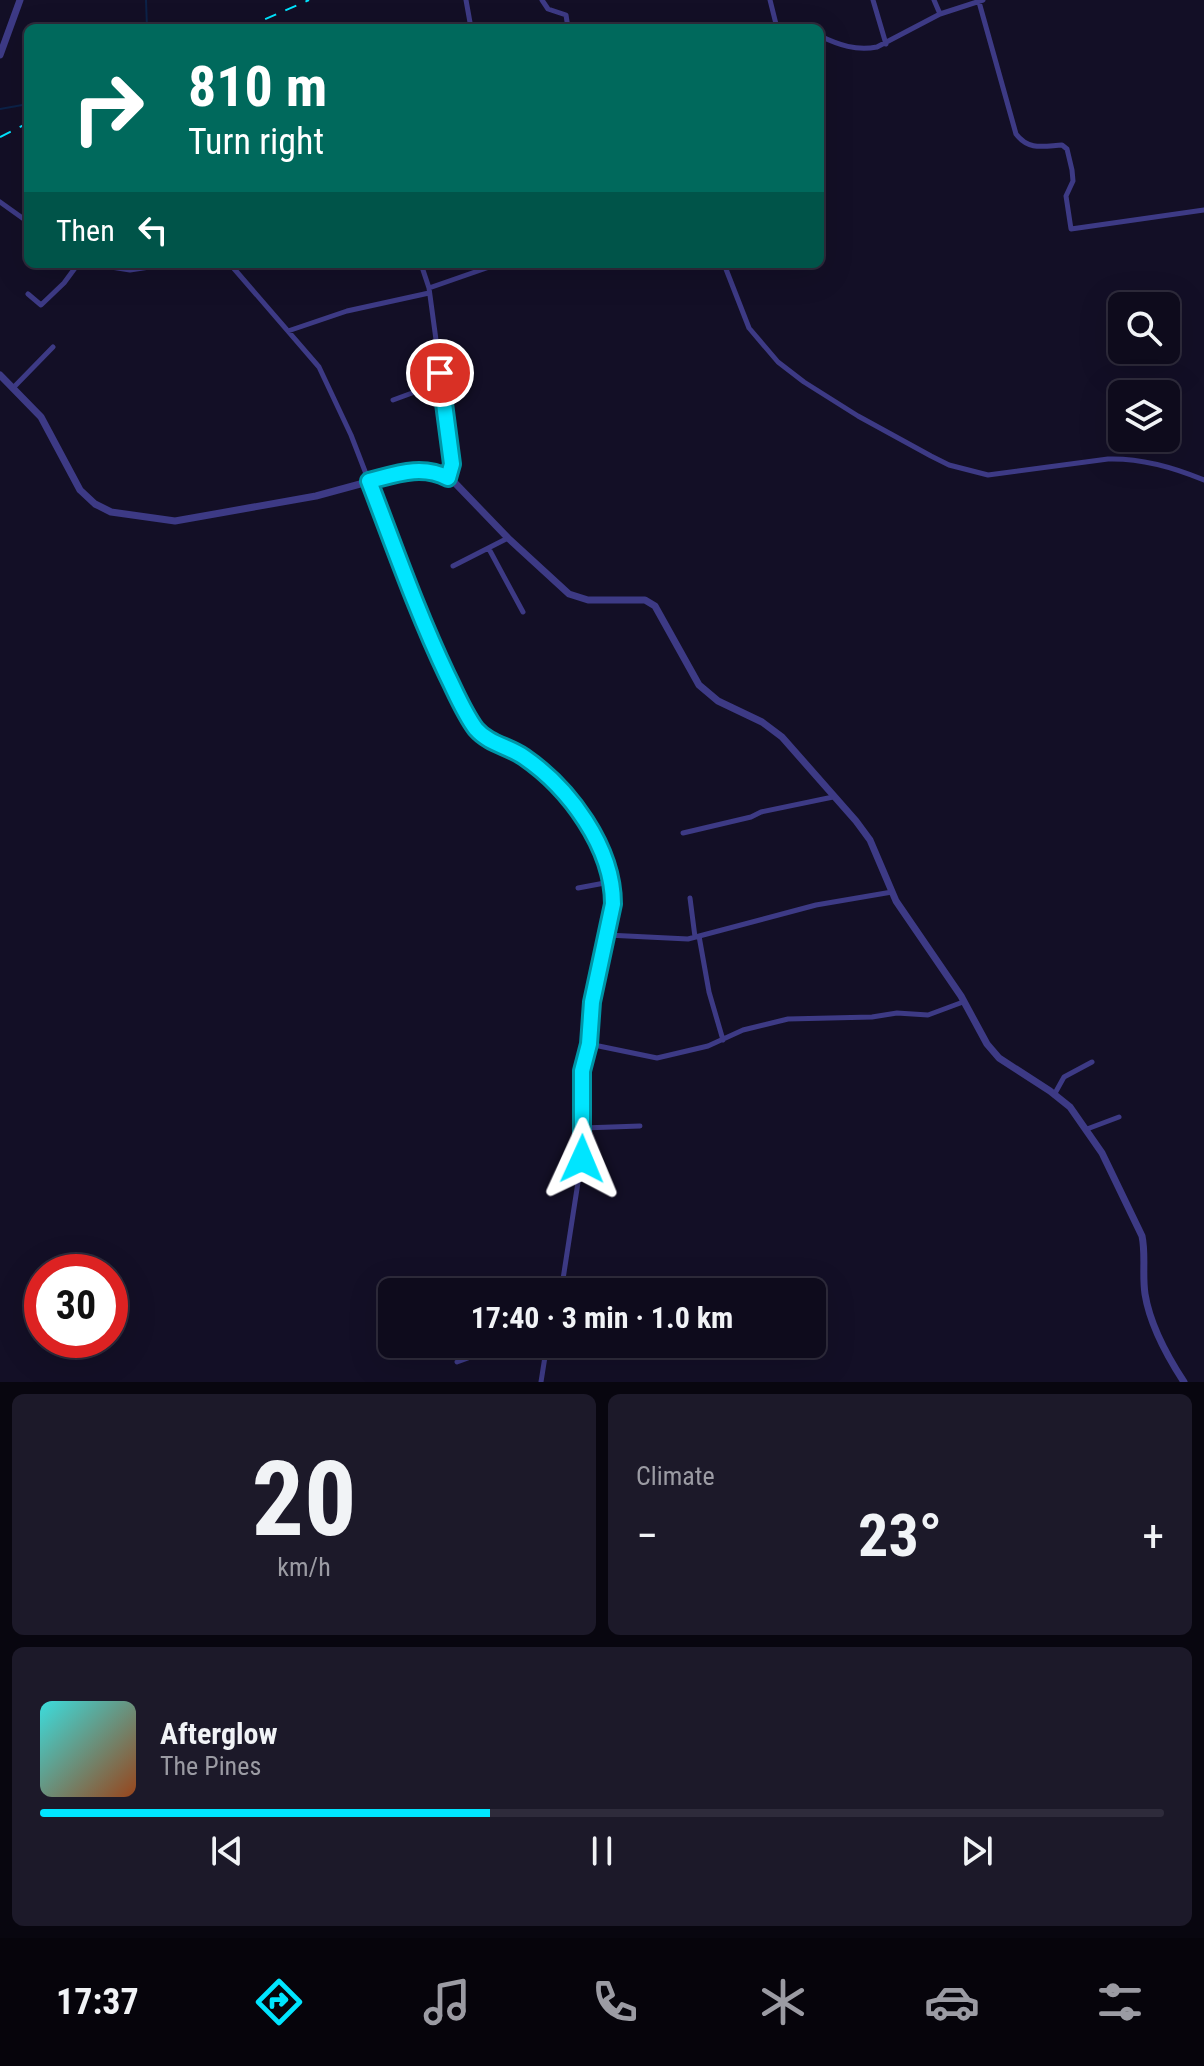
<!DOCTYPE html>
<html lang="en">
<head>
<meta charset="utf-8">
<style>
  body { margin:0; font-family:"Roboto Condensed",sans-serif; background:#1c1929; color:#f1f3f6; height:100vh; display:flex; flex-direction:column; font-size:30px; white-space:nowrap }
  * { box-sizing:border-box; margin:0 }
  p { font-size:26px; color:#9b9ba3 }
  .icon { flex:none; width:44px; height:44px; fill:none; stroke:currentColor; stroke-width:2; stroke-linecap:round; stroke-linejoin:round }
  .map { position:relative; height:1382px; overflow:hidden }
  .side { display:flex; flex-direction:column; gap:12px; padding:12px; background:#08060f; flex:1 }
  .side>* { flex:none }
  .hud { position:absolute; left:24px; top:24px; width:800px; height:244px; border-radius:12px; box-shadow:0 8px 32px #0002,0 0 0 2px #2e2b3b; background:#00695c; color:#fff; overflow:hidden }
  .buttons { position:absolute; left:1108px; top:292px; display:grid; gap:16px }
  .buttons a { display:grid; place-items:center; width:72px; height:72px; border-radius:12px; background:#0e0b1c; box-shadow:0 8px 32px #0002,0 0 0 2px #2e2b3b; font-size:40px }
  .speed { position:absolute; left:24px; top:1254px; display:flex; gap:16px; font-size:40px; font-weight:700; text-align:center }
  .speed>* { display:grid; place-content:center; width:104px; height:104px; border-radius:50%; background:#0e0b1c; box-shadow:0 8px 32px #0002,0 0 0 2px #2e2b3b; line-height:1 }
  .speed .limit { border:12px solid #d22; background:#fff; color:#111 }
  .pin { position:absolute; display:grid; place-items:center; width:68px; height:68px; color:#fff; margin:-34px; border:4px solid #fff; border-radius:50%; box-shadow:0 2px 8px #0007 }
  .me { position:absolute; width:88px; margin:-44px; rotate:1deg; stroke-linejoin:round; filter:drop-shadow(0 0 6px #0008) }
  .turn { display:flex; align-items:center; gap:28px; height:168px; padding:0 32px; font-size:36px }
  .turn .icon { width:104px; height:104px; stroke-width:2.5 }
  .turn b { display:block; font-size:56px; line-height:68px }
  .then { display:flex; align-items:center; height:76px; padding:0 32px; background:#0003; gap:16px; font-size:30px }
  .big { font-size:60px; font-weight:700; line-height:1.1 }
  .side .tile { flex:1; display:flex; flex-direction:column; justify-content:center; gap:12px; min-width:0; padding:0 28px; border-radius:12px; background:#1c1929 }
  .side .dial { align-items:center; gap:0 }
  .dial b { font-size:104px; line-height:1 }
  .song { display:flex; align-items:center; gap:24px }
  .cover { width:96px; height:96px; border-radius:12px; background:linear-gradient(135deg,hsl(180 70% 55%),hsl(20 70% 35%)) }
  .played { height:8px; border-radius:4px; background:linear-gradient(90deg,#00e5ff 40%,#2e2b3b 40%) }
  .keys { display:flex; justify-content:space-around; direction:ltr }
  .heat { display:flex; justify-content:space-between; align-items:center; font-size:44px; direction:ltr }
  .side .tiles { flex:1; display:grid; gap:12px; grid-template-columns:1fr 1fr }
  .tile:last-child { grid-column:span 2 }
  .trip { position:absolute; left:378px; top:1278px; width:448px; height:80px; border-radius:12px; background:#0e0b1c; box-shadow:0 8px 32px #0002,0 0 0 2px #2e2b3b; font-weight:700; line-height:80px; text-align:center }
  .tabs { display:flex; height:128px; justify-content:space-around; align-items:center; background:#06040b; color:#9b9ba3 }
  .tabs .icon { width:56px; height:56px }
  .tabs .active { color:#00e5ff }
  .tabs b { font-size:36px; color:#f1f3f6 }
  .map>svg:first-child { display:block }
</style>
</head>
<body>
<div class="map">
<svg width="1204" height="1382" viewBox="0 0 1204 1382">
  <rect width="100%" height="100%" fill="#130f26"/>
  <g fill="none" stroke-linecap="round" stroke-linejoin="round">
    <!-- stream -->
    <path stroke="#0c2248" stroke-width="2" d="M 146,0 L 147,28
      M 0,109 L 28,104"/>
    <!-- minor -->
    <path stroke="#3d3a85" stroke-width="5" d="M 466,0 L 471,28
      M 542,0 L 548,9 L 566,15 L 568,28
      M 770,0 L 777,28
      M 873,0 L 886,44
      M 934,0 L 940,14
      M 979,2 L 1016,134 C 1029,151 1044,146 1062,145 L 1067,149 L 1072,170 L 1073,181 L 1066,196 L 1071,229 L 1204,210
      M 820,36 C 839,45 856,51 877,47 L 940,14 L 983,0
      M 0,202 L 28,222
      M 92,264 L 130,270 L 169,264
      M 230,264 L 319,367 L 351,435 L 428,634 L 470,720 L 486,738 L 511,749 L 533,764 L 575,808 L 600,848 L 613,893 L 613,904 L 592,1002 L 589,1044 L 582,1071 L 583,1150 L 561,1292
      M 421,264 L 429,288
      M 724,264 L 749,328 L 778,362 L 804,382 L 858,416 L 931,456 L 949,465 L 988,475 L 1108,459 C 1142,458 1173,467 1204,480
      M 28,294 L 41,305 L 64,283 L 78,264
      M 288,331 L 347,311 L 429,293
      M 13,388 L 53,347
      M 393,400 L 442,382
      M 448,478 L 451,470 L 452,458 L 429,288 L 498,264
      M 489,549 L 523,612
      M 453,566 L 508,538
      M 683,833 L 751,817 L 761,812 L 833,797
      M 578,888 L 610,882
      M 690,898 L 695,937
      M 607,935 L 688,939 L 816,905 L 892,892
      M 699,936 L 709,992 L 723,1040
      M 589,1044 L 657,1058 L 708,1046 L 743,1030 L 788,1019 L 872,1017 L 897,1013 L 928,1015 L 963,1002
      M 1054,1095 L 1064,1077 L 1092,1062
      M 583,1128 L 640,1126
      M 1087,1129 L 1119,1117
      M 457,1290 L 458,1292
      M 457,1362 L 468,1358 L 468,1344
      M 541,1382 L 547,1344"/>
    <!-- tertiary -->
    <path stroke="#3d3a85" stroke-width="7" d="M 0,55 L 20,0
      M 0,375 L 41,417 L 80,490 L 95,504 L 111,512 L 175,521 L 316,496 L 408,471 L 434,471 L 455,483 L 508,538 L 569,594 L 588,600 L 645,600 L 655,606 L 699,685 L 718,701 L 762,722 L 782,737 L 856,821 L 870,840 L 896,901 L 961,996 L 987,1044 L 999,1058 L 1050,1091 L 1070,1107 L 1102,1153 L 1142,1236 C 1146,1255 1142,1274 1145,1294 C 1150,1325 1167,1356 1184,1382"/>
    <!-- rail -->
    <path stroke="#00e5ff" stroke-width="2" stroke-dasharray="12 10" stroke-linecap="butt" d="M 245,28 L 309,0
      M 0,137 L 28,123"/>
  </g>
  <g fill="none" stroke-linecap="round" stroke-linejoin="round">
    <!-- route casing -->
    <g stroke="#0095a6" stroke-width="20">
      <path id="route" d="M 440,373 L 452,464 L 448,478 C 422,464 396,474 369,481 C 394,546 417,612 447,675 C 456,693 464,713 476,729 C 489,744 508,746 524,757 C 569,788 613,847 613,904 L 592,1002 L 589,1044 L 582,1071 L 582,1159"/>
    </g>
    <!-- route -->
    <use href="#route" stroke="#00e5ff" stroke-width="14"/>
  </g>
</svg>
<div class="buttons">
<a><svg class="icon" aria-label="search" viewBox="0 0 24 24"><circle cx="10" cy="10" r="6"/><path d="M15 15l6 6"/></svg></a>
<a><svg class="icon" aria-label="layers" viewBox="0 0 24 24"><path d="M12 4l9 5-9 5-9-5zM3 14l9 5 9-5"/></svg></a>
</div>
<div class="speed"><div class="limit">30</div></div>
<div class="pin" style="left:440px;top:373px;background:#d93025"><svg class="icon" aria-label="arrive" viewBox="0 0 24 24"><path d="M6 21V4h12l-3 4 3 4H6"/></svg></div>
<svg class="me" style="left:582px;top:1159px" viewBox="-20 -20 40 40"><path d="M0-17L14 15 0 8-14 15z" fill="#00e5ff" stroke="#fff" stroke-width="4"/></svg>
<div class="trip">17:40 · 3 min · 1.0 km</div>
<div class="hud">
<div class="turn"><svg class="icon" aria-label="right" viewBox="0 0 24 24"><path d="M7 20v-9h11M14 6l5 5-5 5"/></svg><div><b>810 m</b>Turn right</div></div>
<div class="then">Then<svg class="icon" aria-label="left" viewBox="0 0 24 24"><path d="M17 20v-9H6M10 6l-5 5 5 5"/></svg></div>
</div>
</div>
<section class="side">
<div class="tiles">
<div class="tile dial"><b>20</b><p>km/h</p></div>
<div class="tile"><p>Climate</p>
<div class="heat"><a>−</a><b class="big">23°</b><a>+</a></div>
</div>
<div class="tile">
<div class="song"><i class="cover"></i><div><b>Afterglow</b><p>The Pines</p></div></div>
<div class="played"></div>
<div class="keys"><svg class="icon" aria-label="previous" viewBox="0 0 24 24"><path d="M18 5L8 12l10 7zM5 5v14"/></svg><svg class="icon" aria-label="pause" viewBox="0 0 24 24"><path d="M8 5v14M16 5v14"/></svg><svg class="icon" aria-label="next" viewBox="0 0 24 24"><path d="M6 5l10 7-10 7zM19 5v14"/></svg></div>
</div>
</div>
</section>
<nav class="tabs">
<b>17:37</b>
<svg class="icon active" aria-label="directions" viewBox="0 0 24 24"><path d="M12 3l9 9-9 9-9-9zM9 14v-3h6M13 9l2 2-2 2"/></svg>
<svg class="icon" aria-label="music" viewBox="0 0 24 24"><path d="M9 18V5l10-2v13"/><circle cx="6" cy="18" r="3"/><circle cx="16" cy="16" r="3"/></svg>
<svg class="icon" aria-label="phone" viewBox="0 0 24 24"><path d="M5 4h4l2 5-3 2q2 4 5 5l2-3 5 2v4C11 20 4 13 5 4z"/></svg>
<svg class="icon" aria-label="climate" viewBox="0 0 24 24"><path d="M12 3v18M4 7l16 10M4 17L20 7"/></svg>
<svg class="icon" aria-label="car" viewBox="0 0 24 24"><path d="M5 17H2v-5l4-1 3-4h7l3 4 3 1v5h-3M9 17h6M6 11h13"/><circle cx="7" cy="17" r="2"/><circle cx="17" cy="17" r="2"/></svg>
<svg class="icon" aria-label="filters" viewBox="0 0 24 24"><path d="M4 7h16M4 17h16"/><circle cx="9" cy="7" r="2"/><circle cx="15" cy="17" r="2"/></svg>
</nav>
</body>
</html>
